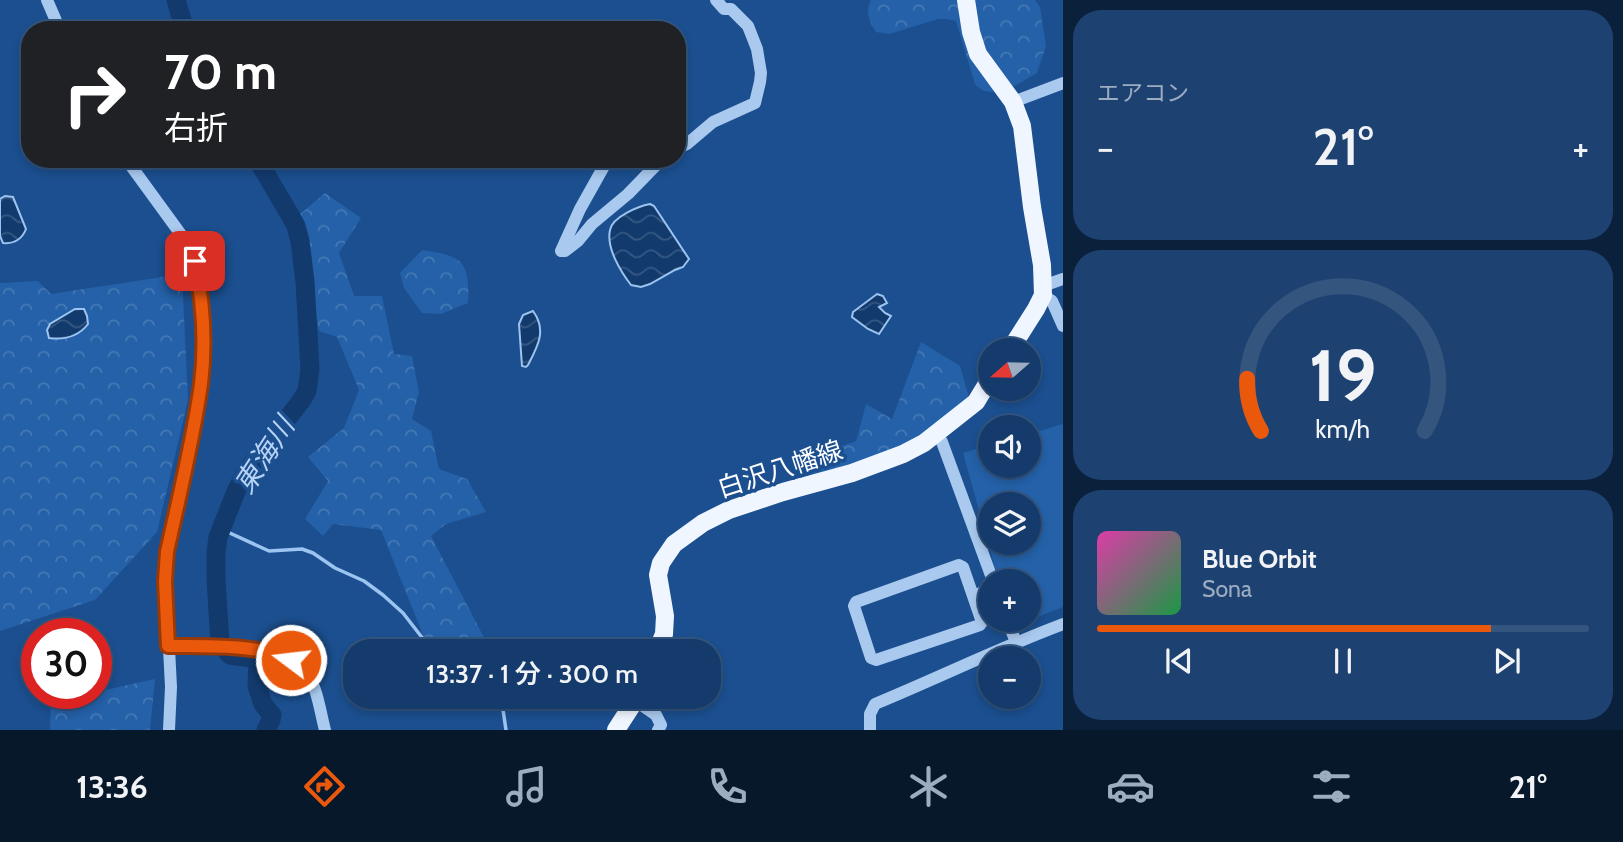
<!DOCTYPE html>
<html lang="ja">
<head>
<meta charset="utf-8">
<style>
  body { margin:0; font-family:Cabin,"Noto Sans JP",sans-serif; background:#1d4271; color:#f1f3f6; height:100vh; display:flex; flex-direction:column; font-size:26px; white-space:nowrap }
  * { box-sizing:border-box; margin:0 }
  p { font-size:23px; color:#9dadc1 }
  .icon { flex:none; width:38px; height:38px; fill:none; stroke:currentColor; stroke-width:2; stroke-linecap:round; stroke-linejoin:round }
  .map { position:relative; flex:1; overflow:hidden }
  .panel { display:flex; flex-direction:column; gap:10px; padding:10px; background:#0b203b; width:560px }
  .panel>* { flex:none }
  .top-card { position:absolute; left:21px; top:21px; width:665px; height:147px; border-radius:28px; box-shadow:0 4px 10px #0003,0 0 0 2px #33557e; background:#202124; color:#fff; overflow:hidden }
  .needle { width:46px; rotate:250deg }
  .tools { position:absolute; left:978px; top:338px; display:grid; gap:14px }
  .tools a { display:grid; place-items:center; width:63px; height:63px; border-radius:50%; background:#143b6b; box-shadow:0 4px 10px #0003,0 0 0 2px #33557e; font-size:35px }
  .speed { position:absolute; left:21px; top:618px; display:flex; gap:14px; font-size:35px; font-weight:700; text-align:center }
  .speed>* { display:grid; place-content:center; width:91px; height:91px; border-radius:50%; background:#143b6b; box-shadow:0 4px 10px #0003,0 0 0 2px #33557e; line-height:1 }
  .speed .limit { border:10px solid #d22; background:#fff; color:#111 }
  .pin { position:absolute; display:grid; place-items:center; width:60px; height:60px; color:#fff; margin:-30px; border-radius:14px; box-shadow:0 4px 10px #0006 }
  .me { position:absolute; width:77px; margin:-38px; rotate:285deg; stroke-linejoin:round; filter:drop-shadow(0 0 5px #0008) }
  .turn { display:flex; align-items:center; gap:24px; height:147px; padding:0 28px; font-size:32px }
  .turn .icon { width:91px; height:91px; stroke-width:2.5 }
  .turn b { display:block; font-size:49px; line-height:60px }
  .big { font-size:52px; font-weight:600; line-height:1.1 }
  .panel .tile { flex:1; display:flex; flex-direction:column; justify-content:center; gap:10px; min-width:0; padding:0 24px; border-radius:28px; background:#1d4271 }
  .panel .dial { align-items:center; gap:0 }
  .dial svg { height:182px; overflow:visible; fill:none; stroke:#33557e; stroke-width:7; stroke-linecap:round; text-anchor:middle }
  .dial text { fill:#f1f3f6; stroke:none }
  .song { display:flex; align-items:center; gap:21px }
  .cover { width:84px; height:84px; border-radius:10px; background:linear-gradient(135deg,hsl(320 70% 55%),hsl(140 70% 35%)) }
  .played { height:7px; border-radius:4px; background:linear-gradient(90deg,#ea580c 80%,#33557e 80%) }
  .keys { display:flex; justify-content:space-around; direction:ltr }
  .heat { display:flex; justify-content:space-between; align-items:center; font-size:38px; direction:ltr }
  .trip { position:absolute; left:343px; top:639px; width:378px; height:70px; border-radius:28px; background:#143b6b; box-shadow:0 4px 10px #0003,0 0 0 2px #33557e; font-weight:600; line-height:70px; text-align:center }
  .tabs { display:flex; height:112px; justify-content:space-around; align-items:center; background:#08182b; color:#9dadc1 }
  .tabs .icon { width:49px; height:49px }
  .tabs .current { color:#ea580c }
  .tabs b { font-size:32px; color:#f1f3f6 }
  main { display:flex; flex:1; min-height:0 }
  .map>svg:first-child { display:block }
</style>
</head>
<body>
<main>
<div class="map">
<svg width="1063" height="730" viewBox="0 0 1063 730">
  <defs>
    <pattern id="forest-crowns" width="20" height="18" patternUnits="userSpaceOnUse" patternTransform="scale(1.75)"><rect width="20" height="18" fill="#2461a8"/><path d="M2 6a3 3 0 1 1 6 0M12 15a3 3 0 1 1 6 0" fill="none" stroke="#4579b5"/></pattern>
    <pattern id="water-waves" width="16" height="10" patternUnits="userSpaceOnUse" patternTransform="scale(1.75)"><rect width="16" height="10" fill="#123a6d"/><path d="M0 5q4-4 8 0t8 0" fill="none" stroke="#365883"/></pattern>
  </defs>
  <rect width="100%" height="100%" fill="#1b4f8f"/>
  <!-- forest -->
  <path fill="url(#forest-crowns)" d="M 871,0 L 1035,0 L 1040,7 L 1046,46 L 1037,73 C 1023,81 1002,96 985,91 C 981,90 978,87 975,84 L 956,21 L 946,19 L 938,19 L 889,34 L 876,32 C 869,22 865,11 871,0 Z
    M 325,193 L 361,218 L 339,253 L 354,296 L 382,296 L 394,354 L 412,356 L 419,392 L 412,419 L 431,431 L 439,469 L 467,479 L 486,512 L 446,524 L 431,536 L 491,651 L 429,650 L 381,530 L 333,524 L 323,536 L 305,519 L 328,481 L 308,457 L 344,428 L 359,390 L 337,337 L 319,331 L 299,215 Z
    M 422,250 C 462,256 470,260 468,303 L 441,314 L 422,313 L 404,288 L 400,273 Z
    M 182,274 L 188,400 L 157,532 L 95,600 L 0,631 L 0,283 L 38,281 L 51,294 Z
    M 921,342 L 960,366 L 970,401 L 922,439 L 807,482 L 811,457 L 856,441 L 866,404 L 892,419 Z
    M 155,679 L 150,730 L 50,730 L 51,702 L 96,693 L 96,692 Z"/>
  <!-- park -->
  <path fill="#2461a8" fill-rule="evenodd" d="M 1063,424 L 1063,607 L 1017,625 L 1015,620 L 1029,620 L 1029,581 L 1000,581 L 994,564 L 963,453 L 990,445 L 990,466 L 1029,466 L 1029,434 ZM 990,504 L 1029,504 L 1029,542 L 990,542 Z"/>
  <!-- water -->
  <path fill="url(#water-waves)" stroke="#9cc4f0" stroke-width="2" d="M 5,196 L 13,197 L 26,229 C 22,239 14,244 3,243 L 0,236 L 0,199 Z
    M 650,204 L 654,206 L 689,259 L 683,267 L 675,270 L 650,284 L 641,287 L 631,285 C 621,272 606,248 610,230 C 612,217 639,206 650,204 Z
    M 877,294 L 883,296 L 887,303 L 879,307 L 885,313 L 891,316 L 879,334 L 868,329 L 852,317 L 853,312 Z
    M 75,309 L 84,309 L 87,316 L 88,324 C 78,337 65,340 49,338 L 47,330 L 50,324 Z
    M 533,311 C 547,330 538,346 528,365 L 526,367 L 522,366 L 519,324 L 523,315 Z"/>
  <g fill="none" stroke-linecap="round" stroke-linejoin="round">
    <!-- stream -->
    <path stroke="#9cc4f0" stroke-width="3.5" d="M 221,529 L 269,551 L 302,549 L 313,553 L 335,568 L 364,581 L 383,595 L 403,613 L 424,640 L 429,643 L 454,644 L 471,647 L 480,651
      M 501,696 L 506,730"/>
    <!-- river -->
    <path stroke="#123a6d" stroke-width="19" d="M 176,0 L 185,30
      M 257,159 L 290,215 L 296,226 L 300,241 L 305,282 L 310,369 L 307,391 L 301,401 L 248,469 L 237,489 L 218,537 L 216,553 L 216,579 L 220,643 L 230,655 L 258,659 L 257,686 L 263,704 L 272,715 L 271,720 L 266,730"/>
    <!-- minor -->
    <path stroke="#a9c9ee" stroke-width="12" d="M 47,0 L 60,30
      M 1013,102 L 1063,83
      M 677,149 L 687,144 L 713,122 L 755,103 L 760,82 L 761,73 L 757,49 L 748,26 L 731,9 L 724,9 L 716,0
      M 126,159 L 185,240 L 195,261 L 199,282 L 203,341 L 201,383 L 167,552 L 165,571 L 171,687 L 169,730
      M 608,159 L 580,209 L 561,251 L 565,251 L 578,241 L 592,224 L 628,194 L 662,159
      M 1043,286 L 1063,279
      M 1043,295 L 1052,301 L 1063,326
      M 937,434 L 942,442 L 993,581
      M 959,565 L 963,567 L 982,622 L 980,625 L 876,660 L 871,658 L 854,606 L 856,602 Z
      M 973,596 L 990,589
      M 1007,620 L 1016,642
      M 168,646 C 201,646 281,643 304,669 C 317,684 320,711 325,730
      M 636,701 L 656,715 L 661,725 L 658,730
      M 870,730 L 870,714 L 875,704 C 938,678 999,648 1063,624"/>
    <!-- major -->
    <path stroke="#f0f6ff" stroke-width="18" d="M 966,0 L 971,32 L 978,54 L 1013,102 L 1022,126 L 1032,207 L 1042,265 L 1043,295 L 1036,309 L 1010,350
      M 657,651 L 664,634 L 665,616 L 658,575 L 661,563 L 674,544 L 703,523 L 729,510 L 783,492 L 852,473 L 903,454 L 924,443 L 976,402 L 990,379
      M 616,730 L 638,696"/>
  </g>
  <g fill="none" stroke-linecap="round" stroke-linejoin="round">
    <!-- route casing -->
    <g stroke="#983908" stroke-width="18">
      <path id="route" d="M 195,261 C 203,301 206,344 201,384 C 193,441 179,497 167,552 L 165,581 L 168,646 C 204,646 259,644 291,660"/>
    </g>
    <!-- route -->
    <use href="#route" stroke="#ea580c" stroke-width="12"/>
  </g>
  <g text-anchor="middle" stroke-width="7" stroke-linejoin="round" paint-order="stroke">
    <!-- street labels -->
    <g font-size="26" fill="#fff" stroke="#1b4f8f">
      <text transform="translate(780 469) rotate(-18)" y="9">白沢八幡線</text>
    </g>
    <!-- water labels -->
    <g font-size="28" font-style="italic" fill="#b5d3f5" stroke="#1b4f8f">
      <text transform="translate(264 455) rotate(-57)" y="10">東海川</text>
    </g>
  </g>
</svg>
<div class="tools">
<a><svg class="needle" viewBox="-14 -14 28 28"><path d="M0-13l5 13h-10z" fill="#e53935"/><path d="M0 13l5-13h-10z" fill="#9dadc1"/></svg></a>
<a><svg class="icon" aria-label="sound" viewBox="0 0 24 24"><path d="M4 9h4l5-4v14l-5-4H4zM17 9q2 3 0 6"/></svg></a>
<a><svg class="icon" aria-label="layers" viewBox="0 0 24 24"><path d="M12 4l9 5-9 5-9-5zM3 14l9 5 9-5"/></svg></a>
<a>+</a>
<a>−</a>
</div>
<div class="speed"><div class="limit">30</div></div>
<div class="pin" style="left:195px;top:261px;background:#d93025"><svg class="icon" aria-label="arrive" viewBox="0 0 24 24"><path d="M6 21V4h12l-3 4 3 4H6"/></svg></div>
<svg class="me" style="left:291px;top:660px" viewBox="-20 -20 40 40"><circle r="17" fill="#ea580c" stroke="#fff" stroke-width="3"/><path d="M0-11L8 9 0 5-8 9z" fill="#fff"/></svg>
<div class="trip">13:37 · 1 分 · 300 m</div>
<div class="top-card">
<div class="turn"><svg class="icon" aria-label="right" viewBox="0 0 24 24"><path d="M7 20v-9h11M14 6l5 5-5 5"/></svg><div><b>70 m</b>右折</div></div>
</div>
</div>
<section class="panel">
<div class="tile"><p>エアコン</p>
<div class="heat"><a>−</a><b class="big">21°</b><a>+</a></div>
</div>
<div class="tile dial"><svg viewBox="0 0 100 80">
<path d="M14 69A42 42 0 1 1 86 69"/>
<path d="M14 69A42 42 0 0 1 8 46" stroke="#ea580c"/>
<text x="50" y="56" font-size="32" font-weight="700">19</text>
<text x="50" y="72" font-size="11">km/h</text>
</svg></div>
<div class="tile">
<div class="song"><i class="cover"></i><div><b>Blue Orbit</b><p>Sona</p></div></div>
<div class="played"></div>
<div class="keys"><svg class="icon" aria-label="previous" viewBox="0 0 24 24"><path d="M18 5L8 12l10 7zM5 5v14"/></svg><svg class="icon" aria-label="pause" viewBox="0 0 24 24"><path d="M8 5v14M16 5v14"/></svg><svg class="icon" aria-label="next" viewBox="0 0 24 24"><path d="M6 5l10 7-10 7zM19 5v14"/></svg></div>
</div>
</section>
</main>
<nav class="tabs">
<b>13:36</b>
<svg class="icon current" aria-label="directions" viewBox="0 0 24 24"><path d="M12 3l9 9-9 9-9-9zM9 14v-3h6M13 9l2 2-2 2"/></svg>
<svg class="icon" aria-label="music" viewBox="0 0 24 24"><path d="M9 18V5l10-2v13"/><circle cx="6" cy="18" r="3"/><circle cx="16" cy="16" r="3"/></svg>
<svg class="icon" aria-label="phone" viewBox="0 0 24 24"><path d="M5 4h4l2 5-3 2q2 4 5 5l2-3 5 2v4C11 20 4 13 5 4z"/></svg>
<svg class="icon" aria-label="climate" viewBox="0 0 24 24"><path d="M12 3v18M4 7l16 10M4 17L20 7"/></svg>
<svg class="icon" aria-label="car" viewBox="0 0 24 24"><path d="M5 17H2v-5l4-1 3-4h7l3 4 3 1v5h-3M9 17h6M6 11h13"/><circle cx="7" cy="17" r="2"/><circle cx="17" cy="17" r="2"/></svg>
<svg class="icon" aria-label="filters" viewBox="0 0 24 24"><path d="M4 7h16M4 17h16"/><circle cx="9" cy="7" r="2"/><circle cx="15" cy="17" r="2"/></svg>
<b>21°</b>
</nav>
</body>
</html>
